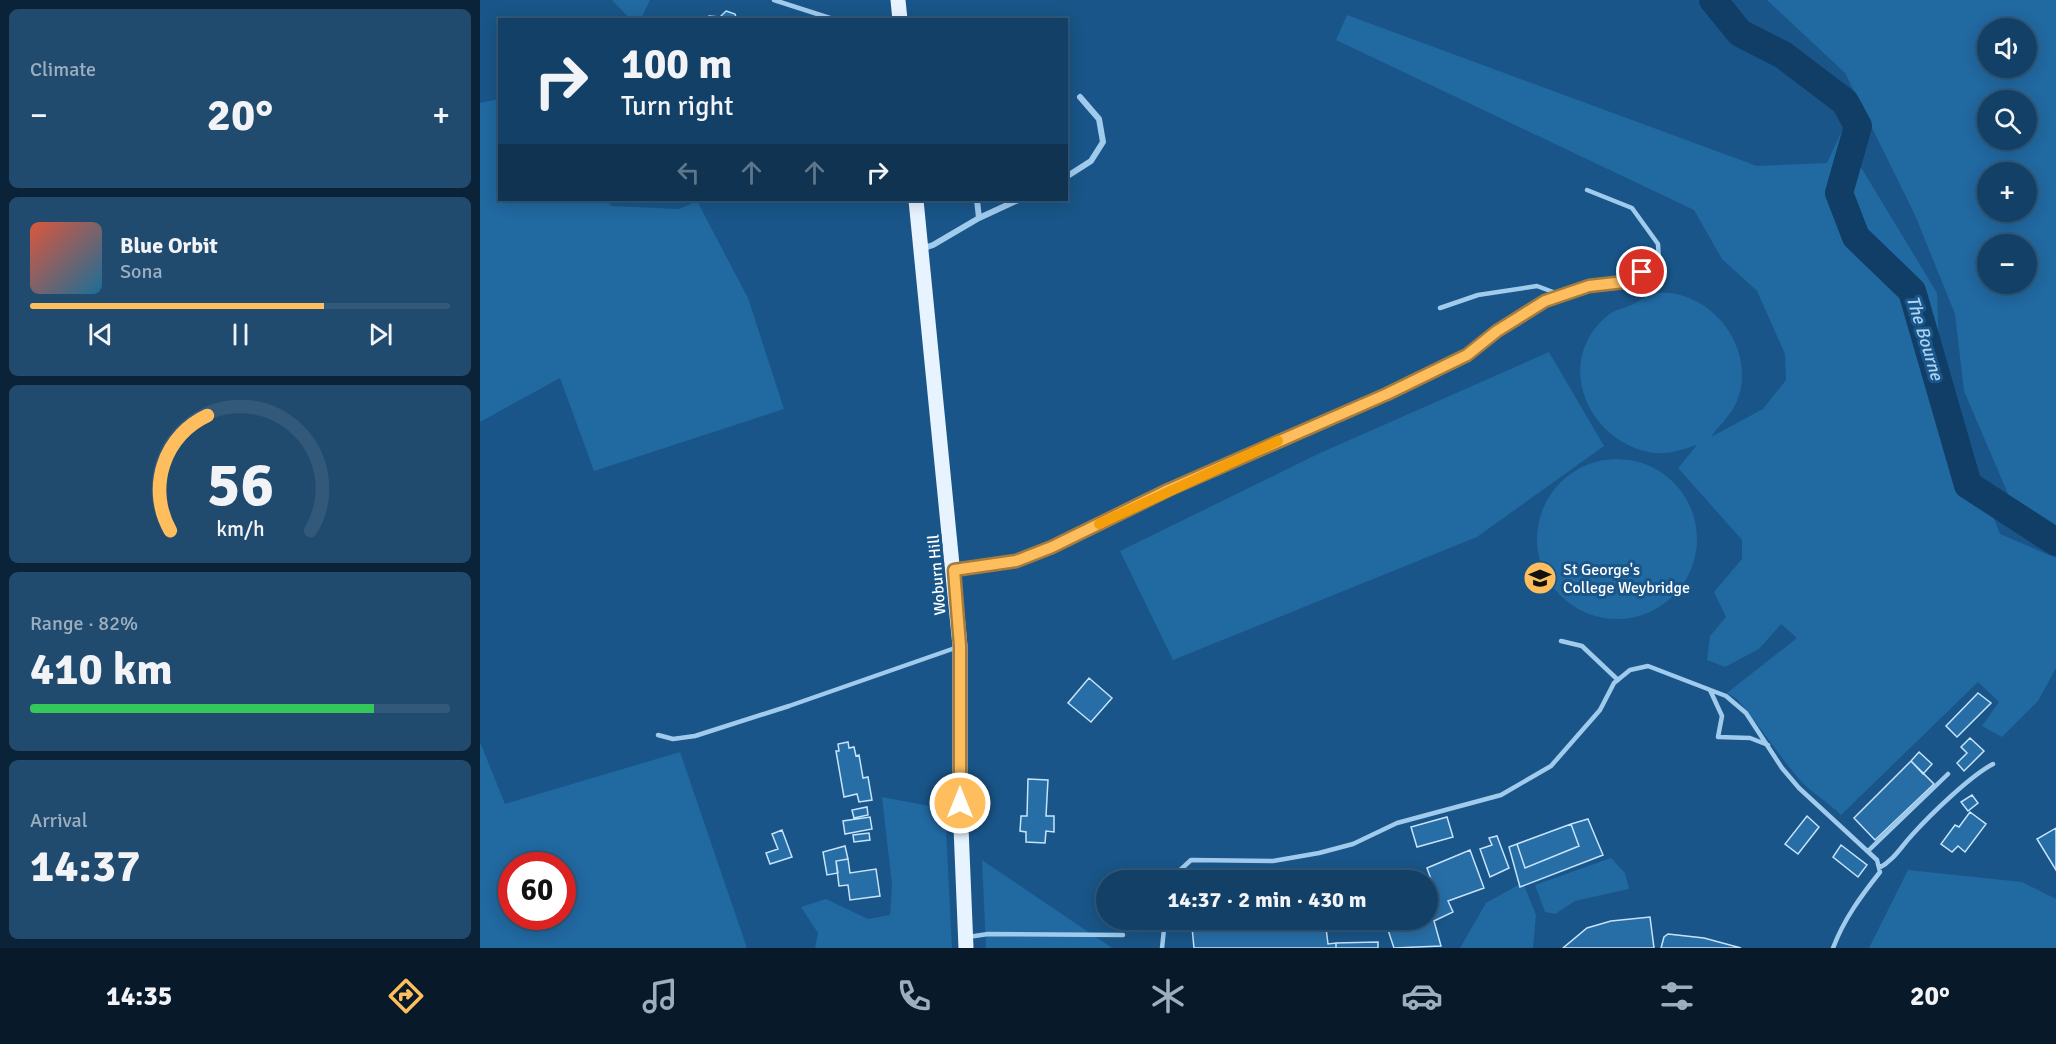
<!DOCTYPE html>
<html lang="en">
<head>
<meta charset="utf-8">
<style>
  body { margin:0; font-family:Signika,sans-serif; background:#204b6f; color:#f1f3f6; height:100vh; display:flex; flex-direction:column; font-size:22px; white-space:nowrap }
  * { box-sizing:border-box; margin:0 }
  p { font-size:20px; color:#9dafbf }
  .icon { flex:none; width:33px; height:33px; fill:none; stroke:currentColor; stroke-width:2; stroke-linecap:round; stroke-linejoin:round }
  .map { position:relative; flex:1; overflow:hidden }
  .drawer { display:flex; flex-direction:column; gap:9px; padding:9px; background:#0a2338; width:480px }
  .drawer>* { flex:none }
  .guide { position:absolute; left:18px; top:18px; width:570px; height:183px; border-radius:0px; box-shadow:0 3px 15px #0003,0 0 0 2px #32597a; background:#134066; color:#f1f3f6; overflow:hidden }
  .tools { position:absolute; left:1497px; top:18px; display:grid; gap:12px }
  .tools a { display:grid; place-items:center; width:60px; height:60px; border-radius:50%; background:#134066; box-shadow:0 3px 15px #0003,0 0 0 2px #32597a; font-size:30px }
  .speed { position:absolute; left:18px; top:852px; display:flex; gap:12px; font-size:30px; font-weight:700; text-align:center }
  .speed>* { display:grid; place-content:center; width:78px; height:78px; border-radius:50%; background:#134066; box-shadow:0 3px 15px #0003,0 0 0 2px #32597a; line-height:1 }
  .speed .limit { border:9px solid #d22; background:#fff; color:#111 }
  .pin { position:absolute; display:grid; place-items:center; width:51px; height:51px; color:#fff; margin:-26px; border:3px solid #fff; border-radius:50%; box-shadow:0 2px 6px #0007 }
  .me { position:absolute; width:66px; margin:-33px; rotate:0deg; stroke-linejoin:round; filter:drop-shadow(0 0 4px #0008) }
  .turn { display:flex; align-items:center; gap:21px; height:126px; padding:0 24px; font-size:27px }
  .turn .icon { width:78px; height:78px; stroke-width:2.5 }
  .turn b { display:block; font-size:42px; line-height:51px }
  .lanes { display:flex; align-items:center; height:57px; padding:0 24px; background:#0003; justify-content:center; gap:30px; direction:ltr }
  .lanes .off { opacity:.35 }
  .big { font-size:45px; font-weight:800; line-height:1.1 }
  .drawer .widget { flex:1; display:flex; flex-direction:column; justify-content:center; gap:9px; min-width:0; padding:0 21px; border-radius:9px; background:#204b6f }
  .drawer .dial { align-items:center; gap:0 }
  .dial svg { height:156px; overflow:visible; fill:none; stroke:#32597a; stroke-width:7; stroke-linecap:round; text-anchor:middle }
  .dial text { fill:#f1f3f6; stroke:none }
  .song { display:flex; align-items:center; gap:18px }
  .cover { width:72px; height:72px; border-radius:9px; background:linear-gradient(135deg,hsl(10 70% 55%),hsl(200 70% 35%)) }
  .played { height:6px; border-radius:3px; background:linear-gradient(90deg,#ffbe5d 70%,#32597a 70%) }
  .keys { display:flex; justify-content:space-around; direction:ltr }
  .heat { display:flex; justify-content:space-between; align-items:center; font-size:33px; direction:ltr }
  .charge { height:9px; border-radius:4px; background:linear-gradient(90deg,#34c759 82%,#32597a 0) }
  .trip { position:absolute; left:616px; top:870px; width:342px; height:60px; border-radius:30px; background:#134066; box-shadow:0 3px 15px #0003,0 0 0 2px #32597a; font-weight:800; line-height:60px; text-align:center }
  .menu { display:flex; height:96px; justify-content:space-around; align-items:center; background:#081a29; color:#9dafbf }
  .menu .icon { width:42px; height:42px }
  .menu .current { color:#ffbe5d }
  .menu b { font-size:27px; color:#f1f3f6 }
  main { display:flex; flex:1; min-height:0 }
  .map>svg:first-child { display:block }
</style>
</head>
<body>
<main>
<section class="drawer">
<div class="widget"><p>Climate</p>
<div class="heat"><a>−</a><b class="big">20°</b><a>+</a></div>
</div>
<div class="widget">
<div class="song"><i class="cover"></i><div><b>Blue Orbit</b><p>Sona</p></div></div>
<div class="played"></div>
<div class="keys"><svg class="icon" aria-label="previous" viewBox="0 0 24 24"><path d="M18 5L8 12l10 7zM5 5v14"/></svg><svg class="icon" aria-label="pause" viewBox="0 0 24 24"><path d="M8 5v14M16 5v14"/></svg><svg class="icon" aria-label="next" viewBox="0 0 24 24"><path d="M6 5l10 7-10 7zM19 5v14"/></svg></div>
</div>
<div class="widget dial"><svg viewBox="0 0 100 80">
<path d="M14 69A42 42 0 1 1 86 69"/>
<path d="M14 69A42 42 0 0 1 33 10" stroke="#ffbe5d"/>
<text x="50" y="56" font-size="32" font-weight="700">56</text>
<text x="50" y="72" font-size="11">km/h</text>
</svg></div>
<div class="widget"><p>Range · 82%</p><b class="big">410 km</b><div class="charge"></div></div>
<div class="widget"><p>Arrival</p><b class="big">14:37</b></div>
</section>
<div class="map">
<svg width="1576" height="948" viewBox="0 0 1576 948">
  <rect width="100%" height="100%" fill="#195588"/>
  <!-- green -->
  <path fill="#2169a1" fill-rule="evenodd" d="M 132,0 L 170,0 L 161,19 L 151,20 Z
    M 1287,0 L 1576,0 L 1576,528 L 1531,501 L 1484,391 L 1475,314 L 1435,215 L 1365,73 ZM 1508,28 L 1546,28 L 1546,68 L 1508,68 ZM 1508,100 L 1546,100 L 1546,140 L 1508,140 ZM 1508,172 L 1546,172 L 1546,212 L 1508,212 ZM 1508,244 L 1546,244 L 1546,284 L 1508,284 Z
    M 867,15 L 1277,166 L 1347,163 L 1365,124 L 1379,164 L 1457,293 L 1460,380 L 1520,534 L 1576,558 L 1576,668 L 1558,701 L 1522,737 L 1502,726 L 1519,702 L 1498,682 L 1361,815 C 1347,801 1331,793 1318,778 C 1297,753 1279,725 1258,700 L 1247,693 L 1317,638 L 1301,624 L 1279,649 L 1245,667 L 1227,660 L 1230,636 L 1246,617 L 1234,592 L 1262,559 L 1262,540 L 1198,468 L 1217,445 C 1201,450 1185,456 1168,452 C 1106,438 1074,361 1127,316 C 1133,310 1144,308 1152,305 C 1159,301 1168,293 1176,293 C 1231,288 1278,349 1257,401 C 1251,416 1238,426 1231,437 L 1283,409 L 1306,380 L 1305,354 L 1277,291 L 1242,259 L 1214,210 L 856,40 Z
    M 19,99 L 20,200 L 126,200 L 132,206 L 199,209 L 217,201 L 268,298 L 304,409 L 114,471 L 80,378 L 0,422 L 0,103 Z
    M 1069,352 L 1124,446 L 997,537 L 693,660 L 640,551 L 840,453 Z
    M1057 539a80 80 0 1 1 160 0a80 80 0 1 1-160 0Z
    M 0,742 L 25,804 L 200,752 L 267,948 L 0,948 ZM 32,866 L 82,866 L 82,916 L 32,916 Z
    M 402,797 L 465,809 L 472,948 L 335,948 L 338,933 L 321,907 L 346,899 L 388,919 L 410,915 L 412,885 Z
    M 1131,858 L 1145,873 L 1149,889 L 1095,901 L 1075,914 L 1065,912 L 1055,885 Z
    M 502,860 L 632,948 L 506,948 Z
    M 1428,870 L 1542,882 L 1576,899 L 1576,948 L 1389,948 Z
    M 1040,884 L 1044,885 L 1056,915 L 1053,948 L 980,948 L 1006,903 Z"/>
  <g fill="none" stroke-linecap="round" stroke-linejoin="round">
    <!-- river -->
    <path stroke="#103e66" stroke-width="28" d="M 1233,0 L 1260,33 L 1303,55 L 1365,102 L 1378,126 L 1359,193 L 1376,237 L 1432,291 L 1488,485 L 1576,542"/>
  </g>
  <!-- building -->
  <path fill="#276ea7" stroke="#c6e3fa" stroke-width="1.5" d="M 246,11 L 255,14 L 257,20 L 225,20 L 229,16 L 240,17 Z
    M 609,678 L 632,698 L 611,722 L 588,703 Z
    M 1498,693 L 1511,703 L 1477,737 L 1466,726 Z
    M 1490,738 L 1504,751 L 1484,771 L 1477,763 L 1487,753 L 1481,747 Z
    M 368,742 L 369,748 L 374,747 L 376,756 L 379,755 L 383,778 L 388,777 L 392,800 L 379,802 L 377,794 L 364,797 L 356,751 L 359,751 L 358,744 Z
    M 1439,752 L 1452,764 L 1443,774 L 1431,761 Z
    M 1431,761 L 1454,784 L 1395,840 L 1374,818 Z
    M 548,779 L 568,780 L 566,816 L 574,816 L 574,832 L 566,831 L 565,843 L 546,842 L 546,832 L 540,831 L 541,816 L 547,816 Z
    M 1492,795 L 1498,803 L 1488,811 L 1481,802 Z
    M 387,807 L 388,815 L 374,818 L 372,810 Z
    M 1490,812 L 1506,824 L 1485,852 L 1478,846 L 1472,852 L 1461,844 L 1475,825 L 1479,827 Z
    M 1327,816 L 1339,827 L 1318,854 L 1305,844 Z
    M 390,817 L 392,829 L 365,834 L 363,821 Z
    M 967,817 L 973,837 L 937,847 L 931,827 Z
    M 1108,819 L 1123,855 L 1040,887 L 1029,847 L 1037,844 L 1045,868 L 1099,846 L 1091,824 Z
    M 1091,824 L 1099,846 L 1045,868 L 1037,844 Z
    M 1576,828 L 1576,870 L 1557,839 Z
    M 302,830 L 312,857 L 290,864 L 286,853 L 298,849 L 292,834 Z
    M 389,833 L 390,840 L 374,842 L 373,835 Z
    M 1017,836 L 1029,868 L 1010,877 L 1000,849 L 1012,845 L 1009,838 Z
    M 1361,845 L 1387,865 L 1378,877 L 1353,857 Z
    M 365,846 L 368,859 L 356,861 L 358,873 L 347,875 L 343,852 Z
    M 990,850 L 1004,888 L 968,901 L 973,912 L 954,921 L 961,946 L 914,948 L 907,927 L 923,920 L 948,920 L 948,892 L 955,890 L 947,868 Z
    M 368,859 L 370,873 L 396,869 L 400,896 L 370,900 L 368,885 L 359,886 L 356,861 Z
    M 1170,917 L 1174,948 L 1083,948 L 1107,928 L 1131,921 Z
    M 719,920 L 845,920 L 848,944 L 856,943 L 856,948 L 714,948 L 712,927 L 719,927 Z
    M 1188,934 L 1224,938 L 1261,948 L 1181,948 L 1184,937 Z
    M 898,942 L 898,948 L 856,948 L 856,943 Z"/>
  <g fill="none" stroke-linecap="round" stroke-linejoin="round">
    <!-- service -->
    <path stroke="#a0cbed" stroke-width="4.5" d="M 294,0 L 356,20
      M 960,308 L 998,295 L 1057,286 L 1081,295
      M 474,570 L 536,561 L 572,547 L 688,490 L 907,394 L 987,355 L 1017,331 L 1065,301 L 1109,286 L 1145,282 L 1179,263 L 1178,244 L 1152,208 L 1107,190
      M 1081,641 L 1102,646 L 1138,680
      M 1230,690 L 1242,716 L 1238,737 L 1270,738 L 1288,745
      M 178,735 L 193,739 L 215,736 L 309,706 L 478,647
      M 1388,851 L 1468,774
      M 1399,868 C 1413,861 1421,847 1432,835 C 1450,815 1490,776 1513,764
      M 695,880 L 697,873 L 711,860 L 793,861 L 839,853 L 873,844 L 917,823 L 1021,795 L 1071,766 L 1120,710 L 1134,683 L 1150,670 L 1168,666 L 1246,696 L 1266,713 L 1302,768 L 1319,788 L 1397,860 L 1400,872 C 1381,896 1364,919 1353,948
      M 488,937 L 508,934 L 643,935
      M 682,948 L 685,920"/>
    <!-- minor -->
    <path stroke="#a0cbed" stroke-width="6" d="M 586,177 L 611,161 L 623,142 L 619,119 L 600,97
      M 497,200 L 499,218
      M 441,249 L 453,245 L 499,218 L 538,200"/>
    <!-- primary -->
    <path stroke="#e7f3ff" stroke-width="15" d="M 418,0 L 420,20
      M 436,200 L 480,646 L 480,803 L 486,948"/>
  </g>
  <g fill="none" stroke-linecap="round" stroke-linejoin="round">
    <!-- route casing -->
    <g stroke="#a67c3c" stroke-width="15">
      <path id="route" d="M 480,803 L 480,646 L 474,570 L 536,561 L 572,547 L 688,490 L 907,394 L 987,355 L 1017,331 L 1065,301 L 1109,286 L 1144,282 L 1162,272"/>
    </g>
    <!-- route -->
    <use href="#route" stroke="#ffbe5d" stroke-width="10"/>
    <!-- slow -->
    <path stroke="#f59e0b" stroke-width="10" d="M 619,524 L 798,441"/>
  </g>
  <!-- icons -->
  <defs>
    <g id="school-disc" transform="scale(1.725)"><circle r="9.5" fill="#ffbe5d" stroke="#195588"/><path d="M0-5L7-2L0 1L-7-2ZM-4 1L0 2.5L4 1V4Q0 6-4 4Z" fill="#111"/></g>
  </defs>
  <g fill-rule="evenodd">
    <use href="#school-disc" x="1060" y="578"/>
  </g>
  <g text-anchor="middle" stroke-width="6" stroke-linejoin="round" paint-order="stroke">
    <!-- poi labels -->
    <g font-size="16" fill="#fff" stroke="#195588" text-anchor="start">
      <text x="1083" y="575">St George's<tspan x="1083" dy="18">College Weybridge</tspan></text>
    </g>
    <!-- street labels -->
    <g font-size="16" fill="#fff" stroke="#195588">
      <text transform="translate(456 575) rotate(-95)" y="6">Woburn Hill</text>
    </g>
    <!-- water labels -->
    <g font-size="18" font-style="italic" fill="#acd5f5" stroke="#195588">
      <text transform="translate(1445 338) rotate(73)" y="6">The Bourne</text>
    </g>
  </g>
</svg>
<div class="tools">
<a><svg class="icon" aria-label="sound" viewBox="0 0 24 24"><path d="M4 9h4l5-4v14l-5-4H4zM17 9q2 3 0 6"/></svg></a>
<a><svg class="icon" aria-label="search" viewBox="0 0 24 24"><circle cx="10" cy="10" r="6"/><path d="M15 15l6 6"/></svg></a>
<a>+</a>
<a>−</a>
</div>
<div class="speed"><div class="limit">60</div></div>
<div class="pin" style="left:1162px;top:272px;background:#d93025"><svg class="icon" aria-label="arrive" viewBox="0 0 24 24"><path d="M6 21V4h12l-3 4 3 4H6"/></svg></div>
<svg class="me" style="left:480px;top:803px" viewBox="-20 -20 40 40"><circle r="17" fill="#ffbe5d" stroke="#fff" stroke-width="3"/><path d="M0-11L8 9 0 5-8 9z" fill="#fff"/></svg>
<div class="trip">14:37 · 2 min · 430 m</div>
<div class="guide">
<div class="turn"><svg class="icon" aria-label="right" viewBox="0 0 24 24"><path d="M7 20v-9h11M14 6l5 5-5 5"/></svg><div><b>100 m</b>Turn right</div></div>
<div class="lanes"><svg class="icon off" aria-label="left" viewBox="0 0 24 24"><path d="M17 20v-9H6M10 6l-5 5 5 5"/></svg><svg class="icon off" aria-label="ahead" viewBox="0 0 24 24"><path d="M12 20V5M6 11l6-6 6 6"/></svg><svg class="icon off" aria-label="ahead" viewBox="0 0 24 24"><path d="M12 20V5M6 11l6-6 6 6"/></svg><svg class="icon" aria-label="right" viewBox="0 0 24 24"><path d="M7 20v-9h11M14 6l5 5-5 5"/></svg></div>
</div>
</div>
</main>
<nav class="menu">
<b>14:35</b>
<svg class="icon current" aria-label="directions" viewBox="0 0 24 24"><path d="M12 3l9 9-9 9-9-9zM9 14v-3h6M13 9l2 2-2 2"/></svg>
<svg class="icon" aria-label="music" viewBox="0 0 24 24"><path d="M9 18V5l10-2v13"/><circle cx="6" cy="18" r="3"/><circle cx="16" cy="16" r="3"/></svg>
<svg class="icon" aria-label="phone" viewBox="0 0 24 24"><path d="M5 4h4l2 5-3 2q2 4 5 5l2-3 5 2v4C11 20 4 13 5 4z"/></svg>
<svg class="icon" aria-label="climate" viewBox="0 0 24 24"><path d="M12 3v18M4 7l16 10M4 17L20 7"/></svg>
<svg class="icon" aria-label="car" viewBox="0 0 24 24"><path d="M5 17H2v-5l4-1 3-4h7l3 4 3 1v5h-3M9 17h6M6 11h13"/><circle cx="7" cy="17" r="2"/><circle cx="17" cy="17" r="2"/></svg>
<svg class="icon" aria-label="filters" viewBox="0 0 24 24"><path d="M4 7h16M4 17h16"/><circle cx="9" cy="7" r="2"/><circle cx="15" cy="17" r="2"/></svg>
<b>20°</b>
</nav>
</body>
</html>
